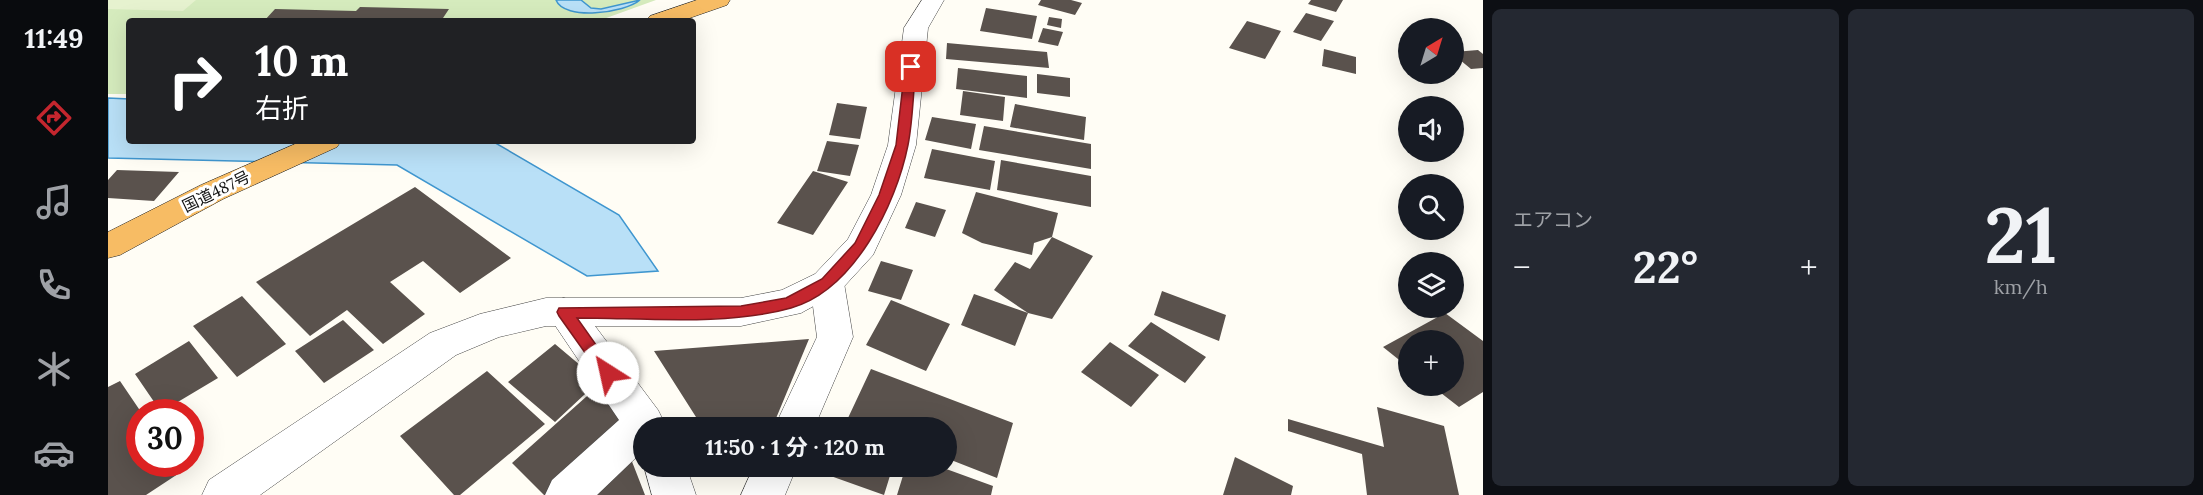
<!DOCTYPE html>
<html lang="ja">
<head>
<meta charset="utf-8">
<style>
  body { margin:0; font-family:Lora,"Noto Sans JP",serif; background:#242831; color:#f1f3f6; height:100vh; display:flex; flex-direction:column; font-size:22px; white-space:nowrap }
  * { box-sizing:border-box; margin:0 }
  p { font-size:20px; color:#9ea1a6 }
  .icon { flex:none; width:33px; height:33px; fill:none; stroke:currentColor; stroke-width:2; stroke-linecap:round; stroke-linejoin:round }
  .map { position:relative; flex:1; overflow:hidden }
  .sheet { display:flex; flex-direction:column; gap:9px; padding:9px; background:#0d0f14; width:720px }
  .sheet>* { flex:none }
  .guide { position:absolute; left:18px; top:18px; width:570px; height:126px; border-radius:6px; box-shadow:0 6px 24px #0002; background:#202124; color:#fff; overflow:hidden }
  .needle { width:39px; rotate:38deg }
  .fabs { position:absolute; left:1290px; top:18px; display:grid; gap:12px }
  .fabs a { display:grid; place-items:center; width:66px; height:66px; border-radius:50%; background:#171b24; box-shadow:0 6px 24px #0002; font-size:30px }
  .speed { position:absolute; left:18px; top:399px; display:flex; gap:12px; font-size:30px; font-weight:700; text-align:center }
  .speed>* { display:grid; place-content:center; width:78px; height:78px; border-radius:50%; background:#171b24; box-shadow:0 6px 24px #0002; line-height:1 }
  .speed .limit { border:9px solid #d22; background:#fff; color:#111 }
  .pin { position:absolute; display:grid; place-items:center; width:51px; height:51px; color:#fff; margin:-26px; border-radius:12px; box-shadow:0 3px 9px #0006 }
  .me { position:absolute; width:66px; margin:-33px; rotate:325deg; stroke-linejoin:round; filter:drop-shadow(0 0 4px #0008) }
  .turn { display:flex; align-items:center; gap:21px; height:126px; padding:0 30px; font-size:27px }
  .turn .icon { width:78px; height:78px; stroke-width:2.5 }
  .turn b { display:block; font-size:42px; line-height:51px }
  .big { font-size:45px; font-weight:700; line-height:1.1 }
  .sheet .card { flex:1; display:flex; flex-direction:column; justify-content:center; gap:9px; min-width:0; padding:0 21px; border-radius:9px; background:#242831 }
  .sheet .dial { align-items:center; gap:0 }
  .dial b { font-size:78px; line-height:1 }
  .heat { display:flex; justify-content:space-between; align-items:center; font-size:33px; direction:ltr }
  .sheet .tiles { flex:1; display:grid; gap:9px; grid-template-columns:repeat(2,1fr) }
  .trip { position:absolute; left:525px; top:417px; width:324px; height:60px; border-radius:30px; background:#171b24; box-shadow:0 6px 24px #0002; font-weight:700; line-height:60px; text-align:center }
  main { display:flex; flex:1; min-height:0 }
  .dock { display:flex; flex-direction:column; width:108px; justify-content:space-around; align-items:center; background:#090b0e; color:#9ea1a6 }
  .dock .icon { width:42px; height:42px }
  .dock .selected { color:#c4262e }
  .dock b { font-size:27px; color:#f1f3f6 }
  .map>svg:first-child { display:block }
</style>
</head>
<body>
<main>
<nav class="dock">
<b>11:49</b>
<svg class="icon selected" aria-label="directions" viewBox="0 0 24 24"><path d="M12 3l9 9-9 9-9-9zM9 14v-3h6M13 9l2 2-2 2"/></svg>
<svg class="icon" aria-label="music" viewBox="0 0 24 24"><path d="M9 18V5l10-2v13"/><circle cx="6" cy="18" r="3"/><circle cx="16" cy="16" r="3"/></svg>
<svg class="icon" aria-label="phone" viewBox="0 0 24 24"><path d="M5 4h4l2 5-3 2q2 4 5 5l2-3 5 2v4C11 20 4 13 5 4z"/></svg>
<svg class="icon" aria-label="climate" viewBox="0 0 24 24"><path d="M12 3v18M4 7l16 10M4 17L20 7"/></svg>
<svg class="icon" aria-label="car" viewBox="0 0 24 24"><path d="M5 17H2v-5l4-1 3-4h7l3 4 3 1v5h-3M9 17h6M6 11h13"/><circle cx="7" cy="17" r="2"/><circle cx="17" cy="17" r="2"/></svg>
</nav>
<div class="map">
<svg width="1375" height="495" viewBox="0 0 1375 495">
  <rect width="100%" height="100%" fill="#fffdf5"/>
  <!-- green -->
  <path fill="#d5ebbd" d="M 0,0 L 548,0 L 490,21 L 21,21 L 21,94 L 0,94 Z"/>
  <!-- pitch -->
  <path fill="#e6f2cf" d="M 0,0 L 88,0 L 75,11 L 0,9 Z"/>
  <!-- water -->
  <path fill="#b9e0f7" stroke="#3f96cf" stroke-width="1.5" d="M 448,0 L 473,0 L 483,8 L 493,9 L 532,0 C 517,13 456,21 448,0 Z
    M 0,98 L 21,99 L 21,141 L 384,141 L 511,215 L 550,271 L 479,276 L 289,165 L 0,158 Z"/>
  <!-- building -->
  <path fill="#5a524d" d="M 933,0 L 963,0 L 974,3 L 967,15 L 930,5 Z
    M 1203,0 L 1235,0 L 1228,12 L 1200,4 Z
    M 252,7 L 341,9 L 333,21 L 156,21 L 167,9 L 248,11 Z
    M 878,8 L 929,16 L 924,39 L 872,31 Z
    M 1198,13 L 1226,21 L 1213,41 L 1185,32 Z
    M 941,17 L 954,19 L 953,28 L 939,25 Z
    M 1139,21 L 1173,31 L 1157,59 L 1121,48 Z
    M 935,28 L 955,32 L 950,46 L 930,42 Z
    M 839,43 L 939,52 L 941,68 L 838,59 Z
    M 1216,49 L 1248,57 L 1248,74 L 1214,66 Z
    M 1370,50 L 1375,54 L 1375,68 L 1363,69 L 1346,55 L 1346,52 Z
    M 850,68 L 919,76 L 919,98 L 848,89 Z
    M 929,74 L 962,78 L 962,97 L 929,93 Z
    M 855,91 L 897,97 L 895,121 L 852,115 Z
    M 729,103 L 759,107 L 752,139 L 721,135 Z
    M 907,104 L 978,117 L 976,140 L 902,127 Z
    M 824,117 L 868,124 L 863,149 L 817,140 Z
    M 876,126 L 983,144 L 983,169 L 871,150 Z
    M 719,141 L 751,145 L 742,176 L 709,171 Z
    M 824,149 L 887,161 L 882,190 L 816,178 Z
    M 893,160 L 983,176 L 983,207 L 889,190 Z
    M 9,170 L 71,172 L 46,201 L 0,198 L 0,180 Z
    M 705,171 L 740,182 L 705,235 L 669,223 Z
    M 307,187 L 403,258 L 352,293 L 315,261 L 282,282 L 317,314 L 275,344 L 239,310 L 202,336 L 148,282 Z
    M 868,192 L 950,213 L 944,237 L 926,243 L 924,255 L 874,243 L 854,233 Z
    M 808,202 L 838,210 L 827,237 L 797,228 Z
    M 944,237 L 985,256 L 944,319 L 920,313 L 886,290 L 907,262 L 922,269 Z
    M 773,261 L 805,270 L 793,300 L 760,291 Z
    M 1054,291 L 1118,315 L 1111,341 L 1046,315 Z
    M 866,294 L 920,313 L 907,346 L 853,325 Z
    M 134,296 L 178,344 L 129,377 L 85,326 Z
    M 783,300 L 842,324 L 818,371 L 758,345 Z
    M 1337,313 L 1375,341 L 1375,392 L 1351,407 L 1324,386 L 1346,386 L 1346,340 L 1300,340 L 1300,367 L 1275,347 Z
    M 235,320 L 266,350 L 216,383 L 187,351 Z
    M 1043,322 L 1098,357 L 1077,383 L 1020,346 Z
    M 701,339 L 664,428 L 595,428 L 546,351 Z
    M 81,341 L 110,378 L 53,412 L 27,374 Z
    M 1002,342 L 1051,375 L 1023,407 L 973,372 Z
    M 447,344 L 491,381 L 447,422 L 400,382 Z
    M 763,369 L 905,423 L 889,478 L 838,458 L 838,428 L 762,428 L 740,418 Z
    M 379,371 L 437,424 L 352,495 L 346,495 L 292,436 Z
    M 12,381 L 33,412 L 32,464 L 67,464 L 73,472 L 38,495 L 0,495 L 0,387 Z
    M 488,388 L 525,419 L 450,495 L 436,495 L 404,463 Z
    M 1269,407 L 1336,426 L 1351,495 L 1259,495 L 1254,454 L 1180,431 L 1180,419 L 1276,447 Z
    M 1127,457 L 1185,486 L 1183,495 L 1115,495 Z
    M 523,459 L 537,495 L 488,495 Z
    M 704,466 L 785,466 L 776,495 L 703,469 Z
    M 798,466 L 830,466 L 885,486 L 883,495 L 789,495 Z"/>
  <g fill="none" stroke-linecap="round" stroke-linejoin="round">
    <!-- minor casing -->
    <g stroke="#444" stroke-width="1">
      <path id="minor" d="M 719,270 L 731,274 L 736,283 L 745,337 L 706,428 L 666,428 L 709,337 L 702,283 L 707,274 Z
        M 456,298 L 469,302 L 550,410 L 559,428 L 536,428 L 536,450 L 489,495 L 437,495 L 444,480 L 511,420 L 438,312 L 443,302 Z
        M 536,466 L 578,466 L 588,495 L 544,495 Z
        M 646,466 L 689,466 L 677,495 L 633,495 Z"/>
    </g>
    <!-- tertiary casing -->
    <g stroke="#444" stroke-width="1">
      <path id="tertiary" d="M 814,0 L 836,0 L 820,28 L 808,145 L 793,195 L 765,255 L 731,292 L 693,313 L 633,326 L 438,326 L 391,337 L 348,355 L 152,495 L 94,495 L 101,480 L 322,333 L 372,314 L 438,298 L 633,298 L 674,290 L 707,274 L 740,239 L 763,195 L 780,145 L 796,28 Z"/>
    </g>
    <!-- trunk casing -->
    <g stroke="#222" stroke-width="1">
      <path id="trunk" d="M 589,0 L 622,0 L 619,5 L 573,21 L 538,21 L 542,16 Z
        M 194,141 L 233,141 L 229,147 L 115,199 L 12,255 L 0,258 L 0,232 L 93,185 Z"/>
    </g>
    <!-- minor -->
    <use href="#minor" fill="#fff" fill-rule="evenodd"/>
    <!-- tertiary -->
    <use href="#tertiary" fill="#fff" fill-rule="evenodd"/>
    <!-- trunk -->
    <use href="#trunk" fill="#f7bc64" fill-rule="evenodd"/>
  </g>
  <!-- route -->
  <path fill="#c4262e" stroke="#7f191e" stroke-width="1.5" d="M 803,64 L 808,67 C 805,93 805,120 800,145 C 788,205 746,290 683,308 C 620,326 535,318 469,318 L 508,373 L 506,378 L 495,378 L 451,316 L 449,312 L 451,308 L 633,306 L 678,298 L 714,279 L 747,243 L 771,195 L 788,145 L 797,67 Z"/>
  <g text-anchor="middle" stroke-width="6" stroke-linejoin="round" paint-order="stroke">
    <!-- street labels -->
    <g font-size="16" fill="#111" stroke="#fff">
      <text transform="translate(108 191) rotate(-26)" y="6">国道487号</text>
    </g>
  </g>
</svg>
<div class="fabs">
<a><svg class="needle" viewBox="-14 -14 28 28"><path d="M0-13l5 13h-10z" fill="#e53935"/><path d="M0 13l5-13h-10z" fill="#9ea1a6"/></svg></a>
<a><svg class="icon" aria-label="sound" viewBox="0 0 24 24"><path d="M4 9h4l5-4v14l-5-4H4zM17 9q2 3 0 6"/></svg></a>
<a><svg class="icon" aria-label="search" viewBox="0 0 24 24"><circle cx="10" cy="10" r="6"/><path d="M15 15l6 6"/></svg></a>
<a><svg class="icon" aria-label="layers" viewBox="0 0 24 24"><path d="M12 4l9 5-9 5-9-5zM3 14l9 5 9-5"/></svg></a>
<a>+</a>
</div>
<div class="speed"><div class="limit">30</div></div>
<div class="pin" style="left:803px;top:67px;background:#d93025"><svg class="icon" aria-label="arrive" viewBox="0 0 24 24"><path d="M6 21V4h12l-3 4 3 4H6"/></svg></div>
<svg class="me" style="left:500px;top:373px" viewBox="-20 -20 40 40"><circle r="19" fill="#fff"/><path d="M0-13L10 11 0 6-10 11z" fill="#c4262e"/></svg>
<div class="trip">11:50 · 1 分 · 120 m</div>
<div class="guide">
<div class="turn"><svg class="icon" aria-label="right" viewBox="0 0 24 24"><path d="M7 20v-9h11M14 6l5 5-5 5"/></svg><div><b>10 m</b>右折</div></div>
</div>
</div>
<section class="sheet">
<div class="tiles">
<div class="card"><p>エアコン</p>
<div class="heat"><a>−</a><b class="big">22°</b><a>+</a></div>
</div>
<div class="card dial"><b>21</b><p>km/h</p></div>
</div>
</section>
</main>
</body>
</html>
